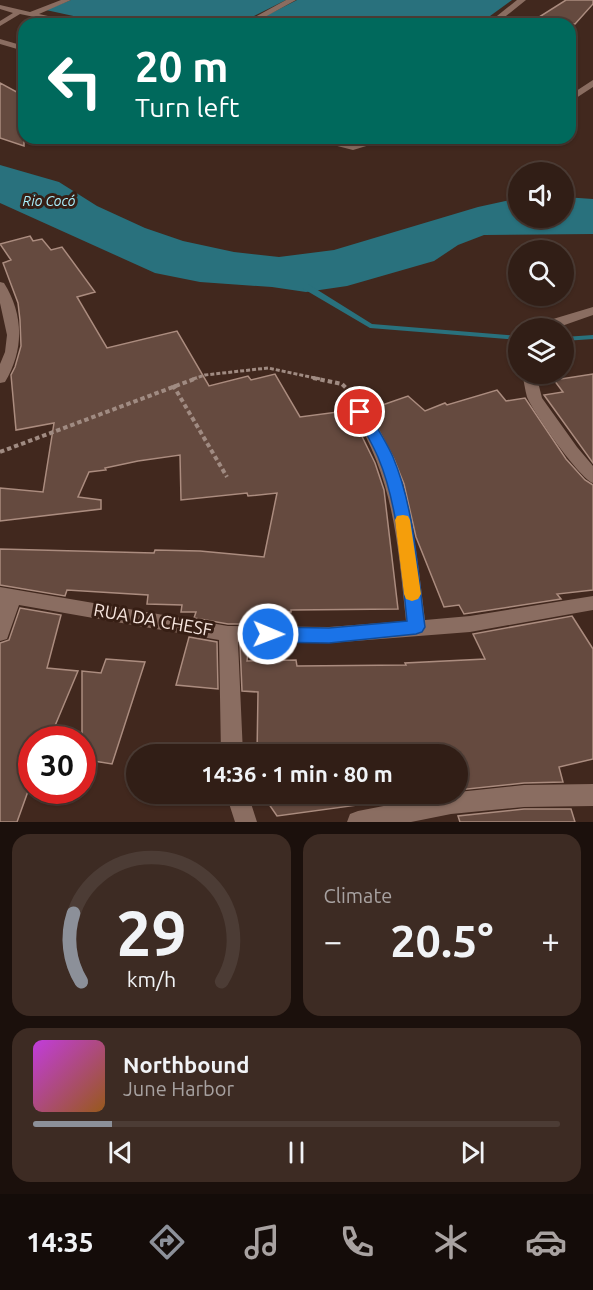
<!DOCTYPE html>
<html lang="en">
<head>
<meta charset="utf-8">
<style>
  body { margin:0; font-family:Ubuntu,sans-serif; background:#3d2b23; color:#f1f3f6; height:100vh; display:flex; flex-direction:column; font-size:22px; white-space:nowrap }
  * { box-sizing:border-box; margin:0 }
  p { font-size:20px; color:#a8a2a1 }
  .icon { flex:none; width:33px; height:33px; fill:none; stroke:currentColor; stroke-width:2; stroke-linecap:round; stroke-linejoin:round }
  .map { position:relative; height:822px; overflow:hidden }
  .sheet { display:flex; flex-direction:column; gap:12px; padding:12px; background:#1b100c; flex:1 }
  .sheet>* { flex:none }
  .hud { position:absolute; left:18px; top:18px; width:558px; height:126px; border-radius:18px; box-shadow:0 2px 4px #0004,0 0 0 2px #4c3c35; background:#00695c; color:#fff; overflow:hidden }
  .tools { position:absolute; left:508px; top:162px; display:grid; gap:12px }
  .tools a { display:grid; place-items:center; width:66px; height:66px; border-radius:50%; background:#311e16; box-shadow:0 2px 4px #0004,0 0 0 2px #4c3c35; font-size:30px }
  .speed { position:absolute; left:18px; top:726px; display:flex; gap:12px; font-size:30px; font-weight:700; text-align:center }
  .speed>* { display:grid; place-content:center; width:78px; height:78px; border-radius:50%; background:#311e16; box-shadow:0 2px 4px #0004,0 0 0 2px #4c3c35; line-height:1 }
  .speed .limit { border:9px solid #d22; background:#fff; color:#111 }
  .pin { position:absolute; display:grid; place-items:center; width:51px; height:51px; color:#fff; margin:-26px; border:3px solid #fff; border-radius:50%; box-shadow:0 2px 6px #0007 }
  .me { position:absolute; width:66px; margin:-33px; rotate:91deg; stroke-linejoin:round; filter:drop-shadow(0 0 4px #0008) }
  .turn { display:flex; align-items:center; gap:21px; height:126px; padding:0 18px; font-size:27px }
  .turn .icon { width:78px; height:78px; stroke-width:2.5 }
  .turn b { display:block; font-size:42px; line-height:51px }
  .big { font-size:45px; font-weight:700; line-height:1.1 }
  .sheet .tile { flex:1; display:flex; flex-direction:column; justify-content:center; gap:9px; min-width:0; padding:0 21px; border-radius:18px; background:#3d2b23 }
  .sheet .dial { align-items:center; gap:0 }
  .dial svg { height:156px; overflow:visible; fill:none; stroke:#4c3c35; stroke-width:7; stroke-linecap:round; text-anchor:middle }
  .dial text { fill:#f1f3f6; stroke:none }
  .song { display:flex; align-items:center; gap:18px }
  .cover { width:72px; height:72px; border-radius:9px; background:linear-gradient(135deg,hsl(290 70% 55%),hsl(30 70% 35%)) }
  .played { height:6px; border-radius:3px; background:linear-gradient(90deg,#8c9099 15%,#4c3c35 15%) }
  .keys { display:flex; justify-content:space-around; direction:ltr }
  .heat { display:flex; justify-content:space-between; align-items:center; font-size:33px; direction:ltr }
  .sheet .tiles { flex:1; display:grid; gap:12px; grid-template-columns:1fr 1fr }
  .tile:last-child { grid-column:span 2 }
  .trip { position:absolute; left:126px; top:744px; width:342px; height:60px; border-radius:30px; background:#311e16; box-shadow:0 2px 4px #0004,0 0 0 2px #4c3c35; font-weight:700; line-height:60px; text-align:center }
  .menu { display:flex; height:96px; justify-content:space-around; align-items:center; background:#140c09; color:#a8a2a1 }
  .menu .icon { width:42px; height:42px }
  .menu .on { color:#8c9099 }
  .menu b { font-size:27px; color:#f1f3f6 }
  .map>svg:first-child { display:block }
</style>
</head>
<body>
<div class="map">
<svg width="593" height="822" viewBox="0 0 593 822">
  <rect width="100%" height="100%" fill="#41281e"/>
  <!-- water -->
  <path fill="#29717d" d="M 71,0 L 286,0 L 238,24 L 110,24 L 46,10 Z
    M 297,0 L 512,0 L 479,24 L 250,24 Z
    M 0,165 L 59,182 L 97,206 L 145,228 L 183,241 L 234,252 L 279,257 L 334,250 L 478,207 L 519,198 L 519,218 L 564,218 L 564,197 L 593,199 L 593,234 L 484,235 L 458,245 L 434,261 L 347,286 L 306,292 L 272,287 L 200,282 L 155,273 L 0,203 Z"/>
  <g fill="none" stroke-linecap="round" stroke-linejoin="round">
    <!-- stream -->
    <path fill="#29717d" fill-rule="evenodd" d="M 302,284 L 308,284 L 372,324 L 519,336 L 519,340 L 370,328 L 302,288 Z
      M 593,335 L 593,339 L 564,341 L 564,337 Z"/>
  </g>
  <!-- building -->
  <path fill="#654a3f" stroke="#ab8c7f" stroke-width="1.5" d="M 566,0 L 593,0 L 593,4 L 575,24 L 528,24 Z
    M 0,83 L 24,96 L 24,146 L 0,138 Z
    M 30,236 L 33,241 L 42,239 L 51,250 L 62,247 L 95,292 L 77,297 L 107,348 L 177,331 L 209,386 L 248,376 L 251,380 L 275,374 L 300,417 L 345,411 L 347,417 L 352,416 L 375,463 L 384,490 L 398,609 L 291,610 L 291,612 L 252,611 L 251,624 L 228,624 L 194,618 L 196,612 L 181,612 L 182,605 L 147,604 L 148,595 L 67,590 L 65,596 L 0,585 L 0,549 L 154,553 L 155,550 L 200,551 L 264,557 L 277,493 L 248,496 L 247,493 L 181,500 L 180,455 L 138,461 L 105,468 L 106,470 L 89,472 L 78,497 L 101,500 L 101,509 L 0,521 L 0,488 L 43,492 L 54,423 L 16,430 L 11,375 L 15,367 L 21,346 L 20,320 L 18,303 L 3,263 L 11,260 L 0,244 Z
    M 593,374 L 593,463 L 544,395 L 563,392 L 554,380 Z
    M 497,390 L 506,401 L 525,398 L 566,459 L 585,480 L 593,485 L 593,590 L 557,594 L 561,599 L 464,614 L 459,605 L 444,607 L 416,537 L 404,484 L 394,459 L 368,410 L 408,396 L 425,411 L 445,403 L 447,405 Z
    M 20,608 L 61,615 L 47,668 L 78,671 L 49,740 L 32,740 L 32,780 L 17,822 L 0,822 L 0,643 L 9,640 Z
    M 572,616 L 593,649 L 593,759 L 559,767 L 563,782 L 524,783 L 458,790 L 458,754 L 257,754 L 258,692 L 242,691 L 240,644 L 249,644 L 247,661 L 296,660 L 297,666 L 406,665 L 405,663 L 485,659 L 473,634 Z
    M 189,637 L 217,642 L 218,689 L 176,685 Z
    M 106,659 L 145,662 L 112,764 L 82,759 L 82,671 L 101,673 Z
    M 262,794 L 379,794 L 356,799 L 358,805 L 277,816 Z
    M 524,809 L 571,809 L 575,822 L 460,822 L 458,816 Z"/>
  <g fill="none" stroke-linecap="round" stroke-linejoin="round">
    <!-- path-far1 -->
    <path stroke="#a08b82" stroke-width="3" stroke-dasharray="4 2" stroke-linecap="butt" d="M 193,379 L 205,375 L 268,368 L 320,379"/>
    <!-- path -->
    <path stroke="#a08b82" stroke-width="4" stroke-dasharray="4.5 3" stroke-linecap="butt" d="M 313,378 L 342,384 L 351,393
      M 173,385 L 227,477
      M 0,452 L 197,378"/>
    <!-- lane -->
    <path fill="#8a6d61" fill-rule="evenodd" d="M 61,0 L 71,0 L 39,14 L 84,24 L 68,24 L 20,14 L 0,26 L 0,21 L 13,13 L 0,9 L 0,5 L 30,12 Z
      M 286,0 L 296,0 L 252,24 L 242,24 Z
      M 517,0 L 526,0 L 496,24 L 487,24 Z"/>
    <!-- street -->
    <path fill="#8a6d61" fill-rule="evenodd" d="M 0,39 L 24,46 L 24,51 L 0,44 Z
      M 593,80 L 593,87 L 570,102 L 570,95 Z
      M 306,138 L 325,138 L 353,144 L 376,138 L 393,138 L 353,150 Z
      M 0,282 L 4,283 C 24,315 24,350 5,382 L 0,383 L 0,364 L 5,352 L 7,335 L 0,303 Z
      M 593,307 L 593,315 L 556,328 L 540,328 L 553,319 Z
      M 522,374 L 536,374 L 542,398 L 577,447 L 593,466 L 593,483 C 580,479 533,412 527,397 C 525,390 524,381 522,374 Z
      M 360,407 L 365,409 C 411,478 415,540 425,620 L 470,616 L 593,596 L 593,610 L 470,632 L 329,643 L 238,642 L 243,754 L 221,754 L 219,640 L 19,605 L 7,639 L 0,641 L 0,587 L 228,626 L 329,627 L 406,621 C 398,545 394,479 352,412 Z
      M 593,784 L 593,806 L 524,807 L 451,814 L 411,822 L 347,822 L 350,814 L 358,811 L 445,794 L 458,794 L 458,792 L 524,785 Z
      M 226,794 L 248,794 L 257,822 L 235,822 Z"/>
  </g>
  <!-- route -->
  <path fill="#1a73e8" stroke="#114b97" stroke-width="1.5" d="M 360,407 L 365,408 C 375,424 386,441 393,457 C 415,510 417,570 425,627 L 422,632 L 416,634 L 329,643 L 268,642 L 262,640 L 260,634 L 262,629 L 268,627 L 329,628 L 407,621 C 401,566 399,507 378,457 C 371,441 362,426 354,412 Z"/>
  <!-- slow -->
  <path fill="#f59e0b" d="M 403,515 L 408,516 L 410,520 L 421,594 L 418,599 L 412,601 L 406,599 L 404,594 L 395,520 L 397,516 Z"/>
  <g text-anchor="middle" stroke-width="6" stroke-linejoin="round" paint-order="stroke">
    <!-- far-water labels -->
    <g font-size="14" font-style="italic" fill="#aaf1fe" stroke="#361e14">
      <text x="49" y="206">Rio Cocó</text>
    </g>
    <!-- near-street labels -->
    <g font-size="18" fill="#f6e5de" stroke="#361e14">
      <text transform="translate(153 620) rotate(10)" y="6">RUA DA CHESF</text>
    </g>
  </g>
</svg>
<div class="tools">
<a><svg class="icon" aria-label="sound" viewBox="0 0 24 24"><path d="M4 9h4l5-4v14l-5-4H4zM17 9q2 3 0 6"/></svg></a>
<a><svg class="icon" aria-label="search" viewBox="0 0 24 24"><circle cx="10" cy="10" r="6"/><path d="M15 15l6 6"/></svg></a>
<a><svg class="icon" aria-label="layers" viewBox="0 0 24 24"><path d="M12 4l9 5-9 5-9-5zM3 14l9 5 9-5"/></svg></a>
</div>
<div class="speed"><div class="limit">30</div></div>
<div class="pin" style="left:360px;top:412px;background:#d93025"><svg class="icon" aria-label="arrive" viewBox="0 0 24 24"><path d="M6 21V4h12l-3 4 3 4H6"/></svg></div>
<svg class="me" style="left:268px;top:634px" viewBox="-20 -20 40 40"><circle r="17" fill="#1a73e8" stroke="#fff" stroke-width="3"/><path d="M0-11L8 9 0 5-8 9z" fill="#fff"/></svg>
<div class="trip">14:36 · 1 min · 80 m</div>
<div class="hud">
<div class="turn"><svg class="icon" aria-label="left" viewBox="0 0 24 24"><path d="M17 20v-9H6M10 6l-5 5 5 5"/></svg><div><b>20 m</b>Turn left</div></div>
</div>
</div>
<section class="sheet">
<div class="tiles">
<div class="tile dial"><svg viewBox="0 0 100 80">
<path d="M14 69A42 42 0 1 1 86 69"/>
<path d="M14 69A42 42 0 0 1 10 34" stroke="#8c9099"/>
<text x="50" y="56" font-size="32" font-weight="700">29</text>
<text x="50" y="72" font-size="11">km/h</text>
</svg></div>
<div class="tile"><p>Climate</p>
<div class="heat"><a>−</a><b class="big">20.5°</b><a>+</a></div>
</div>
<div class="tile">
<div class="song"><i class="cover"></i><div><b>Northbound</b><p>June Harbor</p></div></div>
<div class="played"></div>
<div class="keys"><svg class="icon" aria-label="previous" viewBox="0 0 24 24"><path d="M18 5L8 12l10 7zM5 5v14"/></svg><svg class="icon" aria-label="pause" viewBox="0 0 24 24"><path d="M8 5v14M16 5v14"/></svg><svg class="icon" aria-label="next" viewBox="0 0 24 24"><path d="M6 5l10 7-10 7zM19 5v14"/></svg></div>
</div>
</div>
</section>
<nav class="menu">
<b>14:35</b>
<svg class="icon on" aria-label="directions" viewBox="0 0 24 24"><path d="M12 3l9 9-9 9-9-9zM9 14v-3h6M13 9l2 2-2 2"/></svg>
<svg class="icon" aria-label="music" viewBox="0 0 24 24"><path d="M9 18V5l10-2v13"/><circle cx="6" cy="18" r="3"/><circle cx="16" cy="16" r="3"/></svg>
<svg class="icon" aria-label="phone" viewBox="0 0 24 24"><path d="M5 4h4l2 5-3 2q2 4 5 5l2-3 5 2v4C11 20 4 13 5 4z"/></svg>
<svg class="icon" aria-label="climate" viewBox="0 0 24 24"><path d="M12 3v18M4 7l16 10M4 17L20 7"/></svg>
<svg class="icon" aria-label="car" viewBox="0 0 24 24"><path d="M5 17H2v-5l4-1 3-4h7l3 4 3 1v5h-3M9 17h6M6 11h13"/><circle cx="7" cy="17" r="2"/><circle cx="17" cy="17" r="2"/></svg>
</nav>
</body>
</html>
